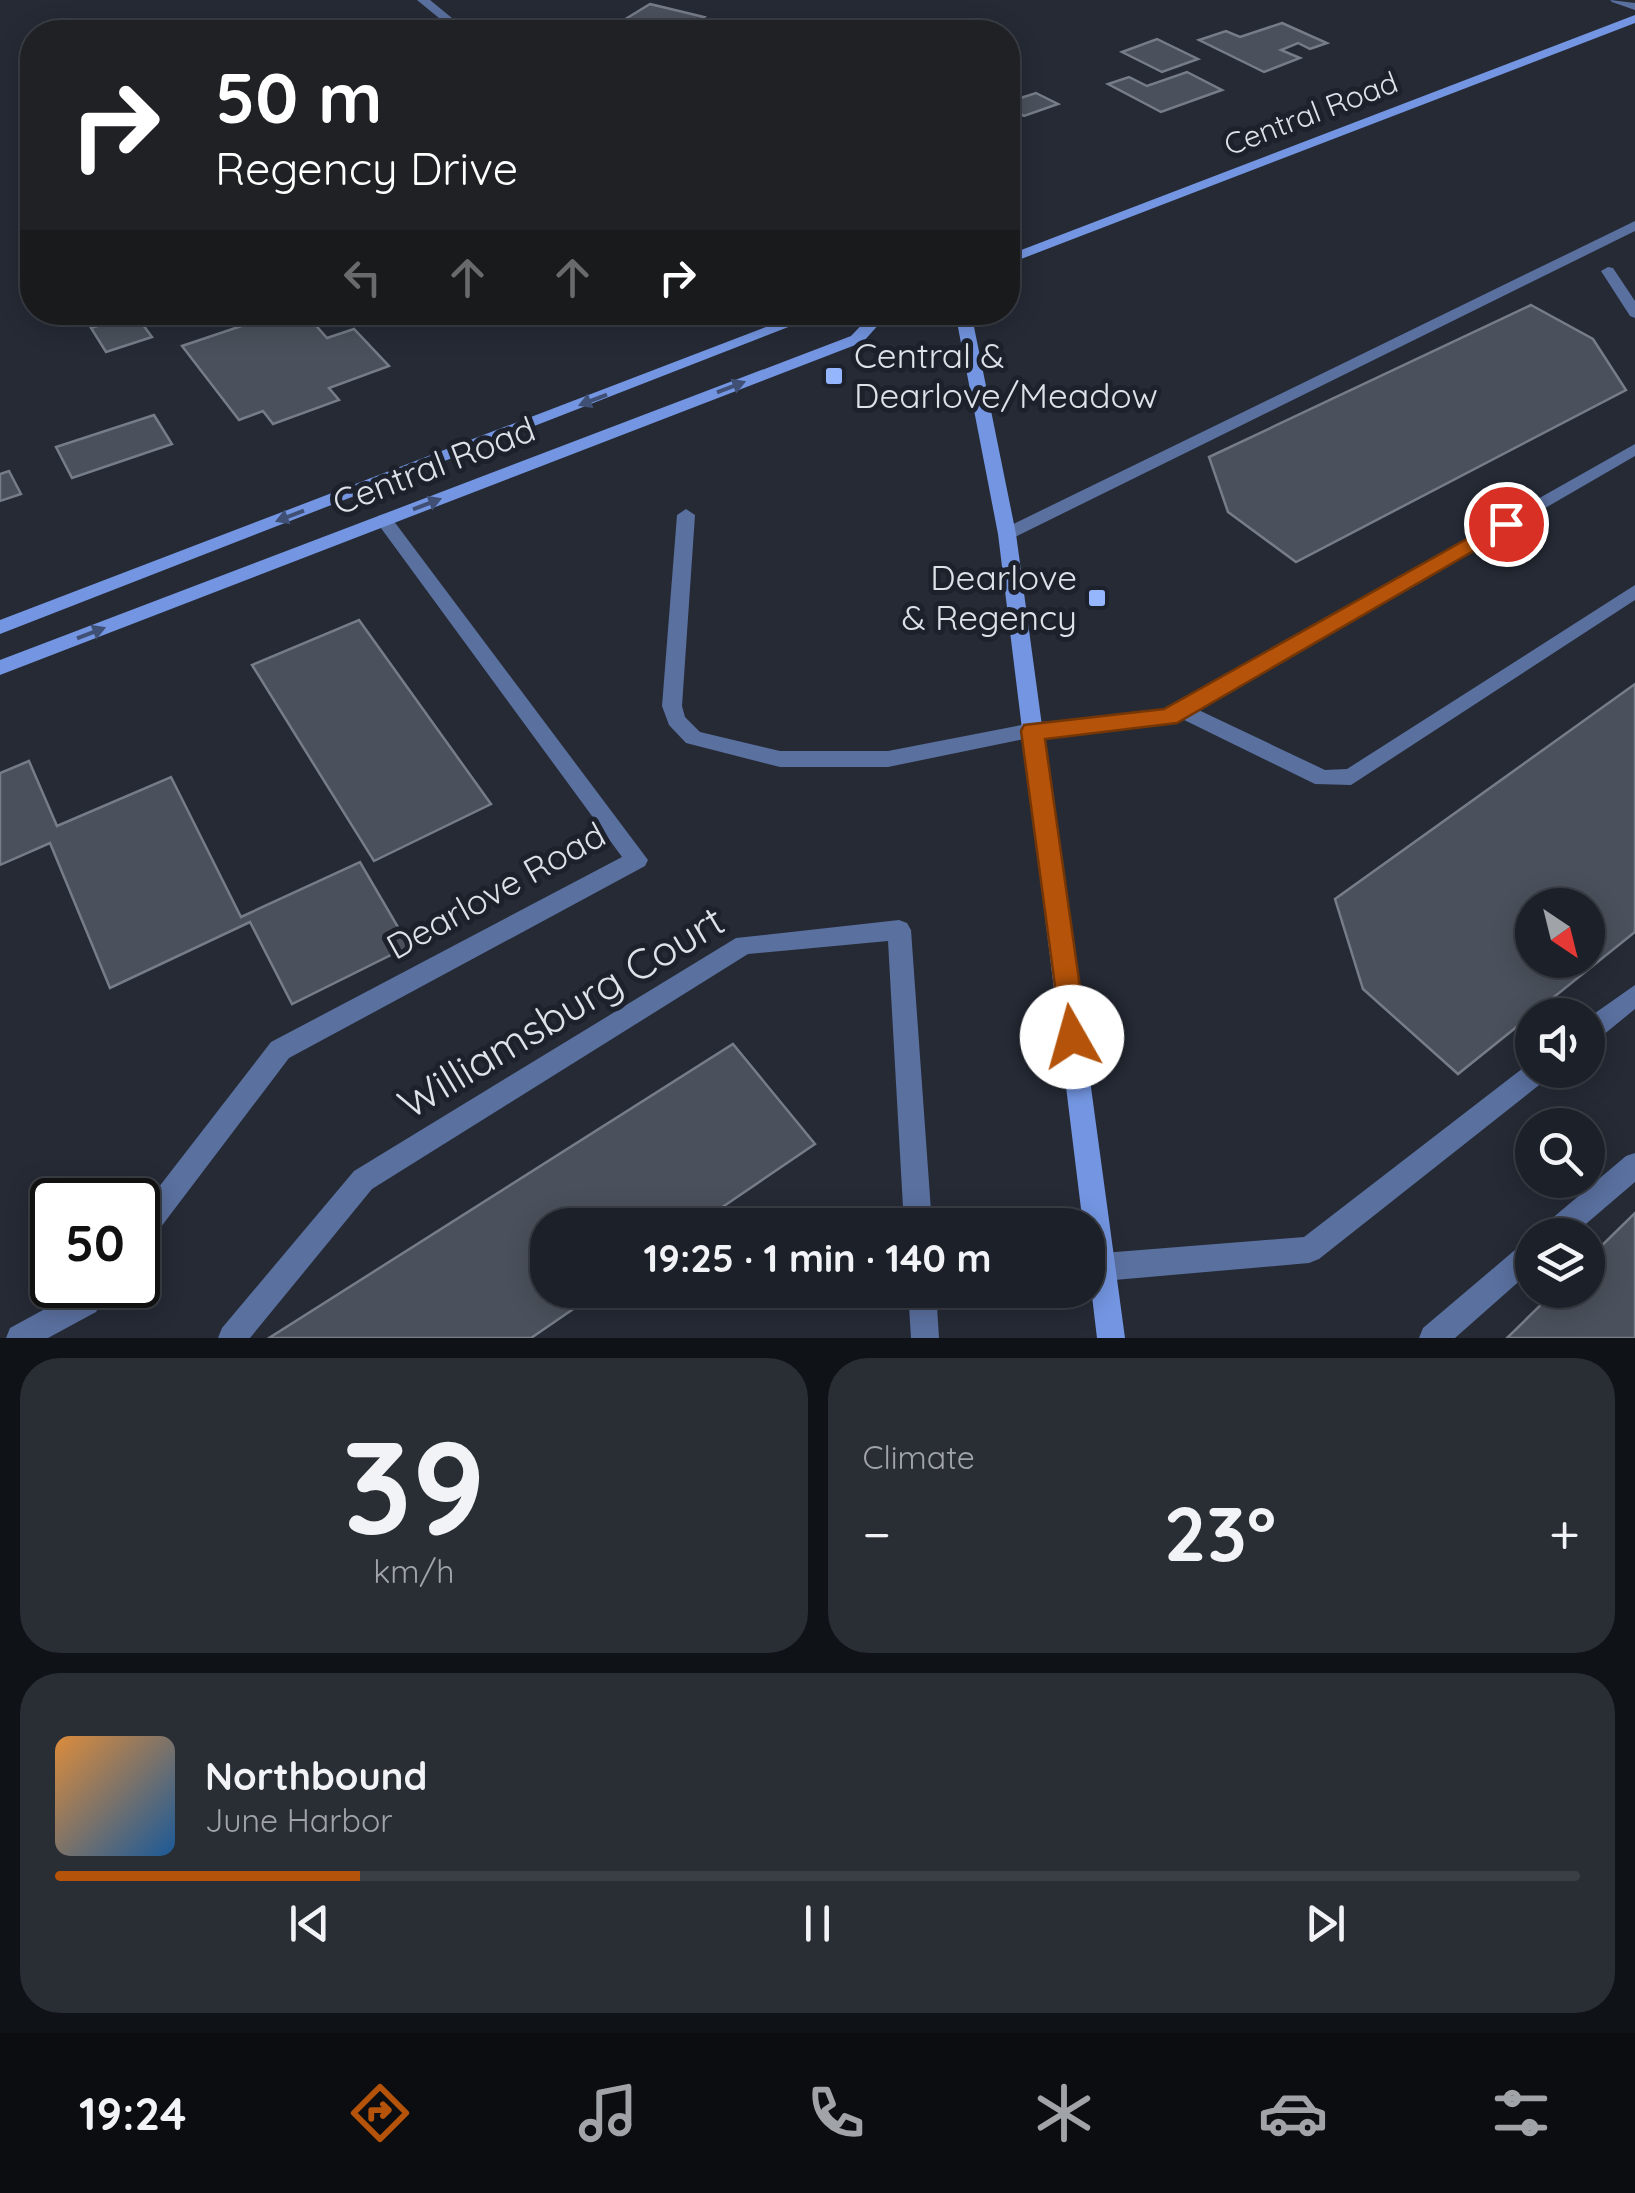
<!DOCTYPE html>
<html lang="en">
<head>
<meta charset="utf-8">
<style>
  body { margin:0; font-family:Quicksand,sans-serif; background:#292d34; color:#f1f3f6; height:100vh; display:flex; flex-direction:column; font-size:38px; white-space:nowrap }
  * { box-sizing:border-box; margin:0 }
  p { font-size:32px; color:#a0a3a8 }
  .icon { flex:none; width:55px; height:55px; fill:none; stroke:currentColor; stroke-width:2; stroke-linecap:round; stroke-linejoin:round }
  .map { position:relative; height:1338px; overflow:hidden }
  .panel { display:flex; flex-direction:column; gap:20px; padding:20px; background:#0f1216; flex:1 }
  .panel>* { flex:none }
  .top-card { position:absolute; left:20px; top:20px; width:1000px; height:305px; border-radius:40px; box-shadow:0 5px 25px #0003,0 0 0 2px #3a3e45; background:#202124; color:#fff; overflow:hidden }
  .needle { width:65px; rotate:145deg }
  .buttons { position:absolute; left:1515px; top:888px; display:grid; gap:20px }
  .buttons a { display:grid; place-items:center; width:90px; height:90px; border-radius:50%; background:#1c2028; box-shadow:0 5px 25px #0003,0 0 0 2px #3a3e45; font-size:50px }
  .speed { position:absolute; left:30px; top:1178px; display:flex; gap:20px; font-size:50px; font-weight:700; text-align:center }
  .speed>* { display:grid; place-content:center; width:130px; height:130px; border-radius:50%; background:#1c2028; box-shadow:0 5px 25px #0003,0 0 0 2px #3a3e45; line-height:1 }
  .speed .limit { border:5px solid #111; border-radius:15px; background:#fff; color:#111 }
  .pin { position:absolute; display:grid; place-items:center; width:85px; height:85px; color:#fff; margin:-42px; border:5px solid #fff; border-radius:50%; box-shadow:0 2px 10px #0007 }
  .me { position:absolute; width:110px; margin:-55px; rotate:353deg; stroke-linejoin:round; filter:drop-shadow(0 0 8px #0008) }
  .turn { display:flex; align-items:center; gap:35px; height:210px; padding:0 30px; font-size:45px }
  .turn .icon { width:130px; height:130px; stroke-width:2.5 }
  .turn b { display:block; font-size:70px; line-height:85px }
  .lanes { display:flex; align-items:center; height:95px; padding:0 30px; background:#0003; justify-content:center; gap:50px; direction:ltr }
  .lanes .off { opacity:.35 }
  .big { font-size:75px; font-weight:700; line-height:1.1 }
  .panel .card { flex:1; display:flex; flex-direction:column; justify-content:center; gap:15px; min-width:0; padding:0 35px; border-radius:40px; background:#292d34 }
  .panel .dial { align-items:center; gap:0 }
  .dial b { font-size:130px; line-height:1 }
  .song { display:flex; align-items:center; gap:30px }
  .cover { width:120px; height:120px; border-radius:15px; background:linear-gradient(135deg,hsl(30 70% 55%),hsl(210 70% 35%)) }
  .played { height:10px; border-radius:5px; background:linear-gradient(90deg,#b45309 20%,#3a3e45 20%) }
  .keys { display:flex; justify-content:space-around; direction:ltr }
  .heat { display:flex; justify-content:space-between; align-items:center; font-size:55px; direction:ltr }
  .panel .tiles { flex:1; display:grid; gap:20px; grid-template-columns:1fr 1fr }
  .card:last-child { grid-column:span 2 }
  .trip { position:absolute; left:530px; top:1208px; width:575px; height:100px; border-radius:40px; background:#1c2028; box-shadow:0 5px 25px #0003,0 0 0 2px #3a3e45; font-weight:700; line-height:100px; text-align:center }
  .menu { display:flex; height:160px; justify-content:space-around; align-items:center; background:#0b0d10; color:#a0a3a8 }
  .menu .icon { width:70px; height:70px }
  .menu .selected { color:#b45309 }
  .menu b { font-size:45px; color:#f1f3f6 }
  .map>svg:first-child { display:block }
</style>
</head>
<body>
<div class="map">
<svg width="1635" height="1338" viewBox="0 0 1635 1338">
  <rect width="100%" height="100%" fill="#252a35"/>
  <!-- building -->
  <path fill="#4b515c" stroke="#767d89" stroke-width="2.5" fill-rule="evenodd" d="M 650,4 L 704,17 L 680,32 L 658,32 L 619,23 Z
    M 346,21 L 355,31 L 295,32 Z
    M 1282,23 L 1327,43 L 1310,49 L 1298,43 L 1281,50 L 1300,58 L 1264,72 L 1199,40 L 1226,31 L 1240,37 Z
    M 1157,39 L 1198,59 L 1162,72 L 1122,52 Z
    M 1187,72 L 1222,90 L 1161,112 L 1108,84 L 1129,77 L 1147,86 Z
    M 1036,93 L 1058,104 L 1024,116 L 1008,107 L 1008,102 Z
    M 1531,305 L 1593,339 L 1626,390 L 1296,562 L 1228,512 L 1209,457 Z
    M 283,312 L 304,312 L 327,338 L 354,329 L 389,366 L 329,388 L 339,400 L 273,424 L 263,411 L 239,420 L 182,346 Z
    M 135,314 L 152,337 L 106,352 L 91,328 Z
    M 154,415 L 172,444 L 72,478 L 56,447 Z
    M 9,471 L 21,494 L 0,501 L 0,474 Z
    M 359,620 L 491,804 L 374,861 L 252,665 Z
    M 1635,684 L 1635,932 L 1458,1074 L 1363,989 L 1335,899 ZM 1532,905 L 1588,905 L 1588,960 L 1532,960 Z
    M 29,761 L 57,826 L 171,777 L 241,917 L 360,862 L 409,946 L 292,1004 L 250,922 L 110,988 L 50,843 L 0,865 L 0,773 Z
    M 733,1044 L 815,1144 L 696,1225 L 548,1225 L 548,1290 L 601,1290 L 531,1338 L 269,1338 Z
    M 1635,1213 L 1635,1338 L 1507,1338 L 1556,1290 L 1588,1290 L 1588,1259 Z"/>
  <g fill="none" stroke-linecap="round" stroke-linejoin="round">
    <!-- service -->
    <path fill="#5a709f" fill-rule="evenodd" d="M 1635,221 L 1635,231 L 1013,538 L 1007,540 L 998,534 L 1001,530 Z
      M 686,509 L 695,515 L 682,706 L 685,717 L 700,732 L 780,751 L 888,751 L 1032,723 L 1039,726 L 1042,731 L 1039,736 L 888,767 L 780,767 L 686,743 L 669,725 L 662,706 L 677,515 Z
      M 1635,585 L 1635,600 L 1351,785 L 1315,784 L 1174,715 L 1171,710 L 1181,703 L 1188,705 L 1325,770 L 1347,769 Z
      M 1635,1153 L 1635,1182 L 1573,1235 L 1539,1235 L 1543,1226 L 1626,1156 Z
      M 1532,1240 L 1532,1270 L 1455,1338 L 1419,1338 L 1423,1328 L 1522,1244 Z"/>
    <!-- minor -->
    <path fill="#5a709f" fill-rule="evenodd" d="M 417,0 L 430,0 L 469,32 L 456,32 Z
      M 1610,0 L 1635,3 L 1635,10 L 1612,2 Z
      M 1608,267 L 1613,268 L 1635,301 L 1635,318 L 1630,316 L 1601,271 Z
      M 1635,444 L 1635,456 L 1176,722 L 1032,739 L 1025,736 L 1022,731 L 1025,726 L 1032,723 L 1165,710 Z
      M 384,514 L 390,516 L 648,860 L 645,866 L 289,1058 L 148,1244 L 138,1248 L 138,1214 L 271,1042 L 622,857 L 378,524 L 375,520 L 378,516 Z
      M 899,920 L 907,923 L 911,930 L 932,1225 L 904,1225 L 888,941 L 748,954 L 372,1189 L 250,1338 L 218,1338 L 222,1328 L 354,1171 L 736,938 Z
      M 1635,985 L 1635,1009 L 1597,1040 L 1588,1043 L 1588,1018 Z
      M 1532,1061 L 1532,1070 L 1552,1070 L 1548,1078 L 1319,1259 L 1309,1263 L 1103,1281 L 1093,1277 L 1089,1267 L 1093,1257 L 1103,1253 L 1304,1237 Z
      M 82,1285 L 113,1285 L 96,1312 L 48,1338 L 6,1338 L 10,1328 L 76,1292 Z
      M 908,1290 L 936,1290 L 939,1338 L 911,1338 Z"/>
    <!-- secondary -->
    <path fill="#7496e2" fill-rule="evenodd" d="M 1635,15 L 1635,23 L 1008,264 L 1008,255 Z
      M 805,312 L 827,312 L 0,634 L 0,620 Z
      M 874,312 L 890,312 L 863,342 L 0,675 L 0,660 L 851,336 Z
      M 955,312 L 971,312 L 1016,534 L 1125,1338 L 1097,1338 L 1088,1263 L 1088,1225 L 1083,1225 L 998,534 Z"/>
  </g>
  <!-- one-way arrows -->
  <defs><path id="oneway-solid" d="M-6-.8H1V-3.2L6.5 0L1 3.2V.8H-6Z" transform="scale(2.5)"/></defs>
  <g fill="#3f5074">
    <use href="#oneway-solid" transform="translate(731 387) rotate(-21)"/>
    <use href="#oneway-solid" transform="translate(593 400) rotate(159)"/>
    <use href="#oneway-solid" transform="translate(427 504) rotate(-21)"/>
    <use href="#oneway-solid" transform="translate(290 516) rotate(159)"/>
    <use href="#oneway-solid" transform="translate(91 633) rotate(-21)"/>
  </g>
  <!-- route -->
  <path fill="#b45309" stroke="#753606" stroke-width="2.5" d="M 1506,517 L 1516,524 L 1513,528 L 1177,723 L 1045,739 L 1087,1037 L 1082,1046 L 1072,1050 L 1063,1046 L 1021,731 L 1024,725 L 1164,709 Z"/>
  <!-- markers -->
  <g fill="#95b6fd" stroke="#1c212b" stroke-width="4">
    <rect x="824" y="366" width="20" height="20" rx="5"/>
    <rect x="1087" y="588" width="20" height="20" rx="5"/>
  </g>
  <g text-anchor="middle" stroke-width="10" stroke-linejoin="round" paint-order="stroke">
    <!-- far-street labels -->
    <g font-size="30" fill="#dde1e8" stroke="#1c212b">
      <text transform="translate(1311 114) rotate(-21)" y="10">Central Road</text>
    </g>
    <!-- poi labels -->
    <g font-size="35" fill="#dde1e8" stroke="#1c212b" text-anchor="start">
      <text x="854" y="368">Central &amp;<tspan x="854" dy="40">Dearlove/Meadow</tspan></text>
      <text x="1077" y="590" text-anchor="end">Dearlove<tspan x="1077" dy="40">&amp; Regency</tspan></text>
    </g>
    <!-- street labels -->
    <g font-size="35" fill="#dde1e8" stroke="#1c212b">
      <text transform="translate(434 466) rotate(-21)" y="12">Central Road</text>
      <text transform="translate(496 891) rotate(-29)" y="12">Dearlove Road</text>
    </g>
    <!-- near-street labels -->
    <g font-size="42" fill="#dde1e8" stroke="#1c212b">
      <text transform="translate(561 1012) rotate(-31)" y="15">Williamsburg Court</text>
    </g>
  </g>
</svg>
<div class="buttons">
<a><svg class="needle" viewBox="-14 -14 28 28"><path d="M0-13l5 13h-10z" fill="#e53935"/><path d="M0 13l5-13h-10z" fill="#a0a3a8"/></svg></a>
<a><svg class="icon" aria-label="sound" viewBox="0 0 24 24"><path d="M4 9h4l5-4v14l-5-4H4zM17 9q2 3 0 6"/></svg></a>
<a><svg class="icon" aria-label="search" viewBox="0 0 24 24"><circle cx="10" cy="10" r="6"/><path d="M15 15l6 6"/></svg></a>
<a><svg class="icon" aria-label="layers" viewBox="0 0 24 24"><path d="M12 4l9 5-9 5-9-5zM3 14l9 5 9-5"/></svg></a>
</div>
<div class="speed"><div class="limit">50</div></div>
<div class="pin" style="left:1506px;top:524px;background:#d93025"><svg class="icon" aria-label="arrive" viewBox="0 0 24 24"><path d="M6 21V4h12l-3 4 3 4H6"/></svg></div>
<svg class="me" style="left:1072px;top:1037px" viewBox="-20 -20 40 40"><circle r="19" fill="#fff"/><path d="M0-13L10 11 0 6-10 11z" fill="#b45309"/></svg>
<div class="trip">19:25 · 1 min · 140 m</div>
<div class="top-card">
<div class="turn"><svg class="icon" aria-label="right" viewBox="0 0 24 24"><path d="M7 20v-9h11M14 6l5 5-5 5"/></svg><div><b>50 m</b>Regency Drive</div></div>
<div class="lanes"><svg class="icon off" aria-label="left" viewBox="0 0 24 24"><path d="M17 20v-9H6M10 6l-5 5 5 5"/></svg><svg class="icon off" aria-label="ahead" viewBox="0 0 24 24"><path d="M12 20V5M6 11l6-6 6 6"/></svg><svg class="icon off" aria-label="ahead" viewBox="0 0 24 24"><path d="M12 20V5M6 11l6-6 6 6"/></svg><svg class="icon" aria-label="right" viewBox="0 0 24 24"><path d="M7 20v-9h11M14 6l5 5-5 5"/></svg></div>
</div>
</div>
<section class="panel">
<div class="tiles">
<div class="card dial"><b>39</b><p>km/h</p></div>
<div class="card"><p>Climate</p>
<div class="heat"><a>−</a><b class="big">23°</b><a>+</a></div>
</div>
<div class="card">
<div class="song"><i class="cover"></i><div><b>Northbound</b><p>June Harbor</p></div></div>
<div class="played"></div>
<div class="keys"><svg class="icon" aria-label="previous" viewBox="0 0 24 24"><path d="M18 5L8 12l10 7zM5 5v14"/></svg><svg class="icon" aria-label="pause" viewBox="0 0 24 24"><path d="M8 5v14M16 5v14"/></svg><svg class="icon" aria-label="next" viewBox="0 0 24 24"><path d="M6 5l10 7-10 7zM19 5v14"/></svg></div>
</div>
</div>
</section>
<nav class="menu">
<b>19:24</b>
<svg class="icon selected" aria-label="directions" viewBox="0 0 24 24"><path d="M12 3l9 9-9 9-9-9zM9 14v-3h6M13 9l2 2-2 2"/></svg>
<svg class="icon" aria-label="music" viewBox="0 0 24 24"><path d="M9 18V5l10-2v13"/><circle cx="6" cy="18" r="3"/><circle cx="16" cy="16" r="3"/></svg>
<svg class="icon" aria-label="phone" viewBox="0 0 24 24"><path d="M5 4h4l2 5-3 2q2 4 5 5l2-3 5 2v4C11 20 4 13 5 4z"/></svg>
<svg class="icon" aria-label="climate" viewBox="0 0 24 24"><path d="M12 3v18M4 7l16 10M4 17L20 7"/></svg>
<svg class="icon" aria-label="car" viewBox="0 0 24 24"><path d="M5 17H2v-5l4-1 3-4h7l3 4 3 1v5h-3M9 17h6M6 11h13"/><circle cx="7" cy="17" r="2"/><circle cx="17" cy="17" r="2"/></svg>
<svg class="icon" aria-label="filters" viewBox="0 0 24 24"><path d="M4 7h16M4 17h16"/><circle cx="9" cy="7" r="2"/><circle cx="15" cy="17" r="2"/></svg>
</nav>
</body>
</html>
